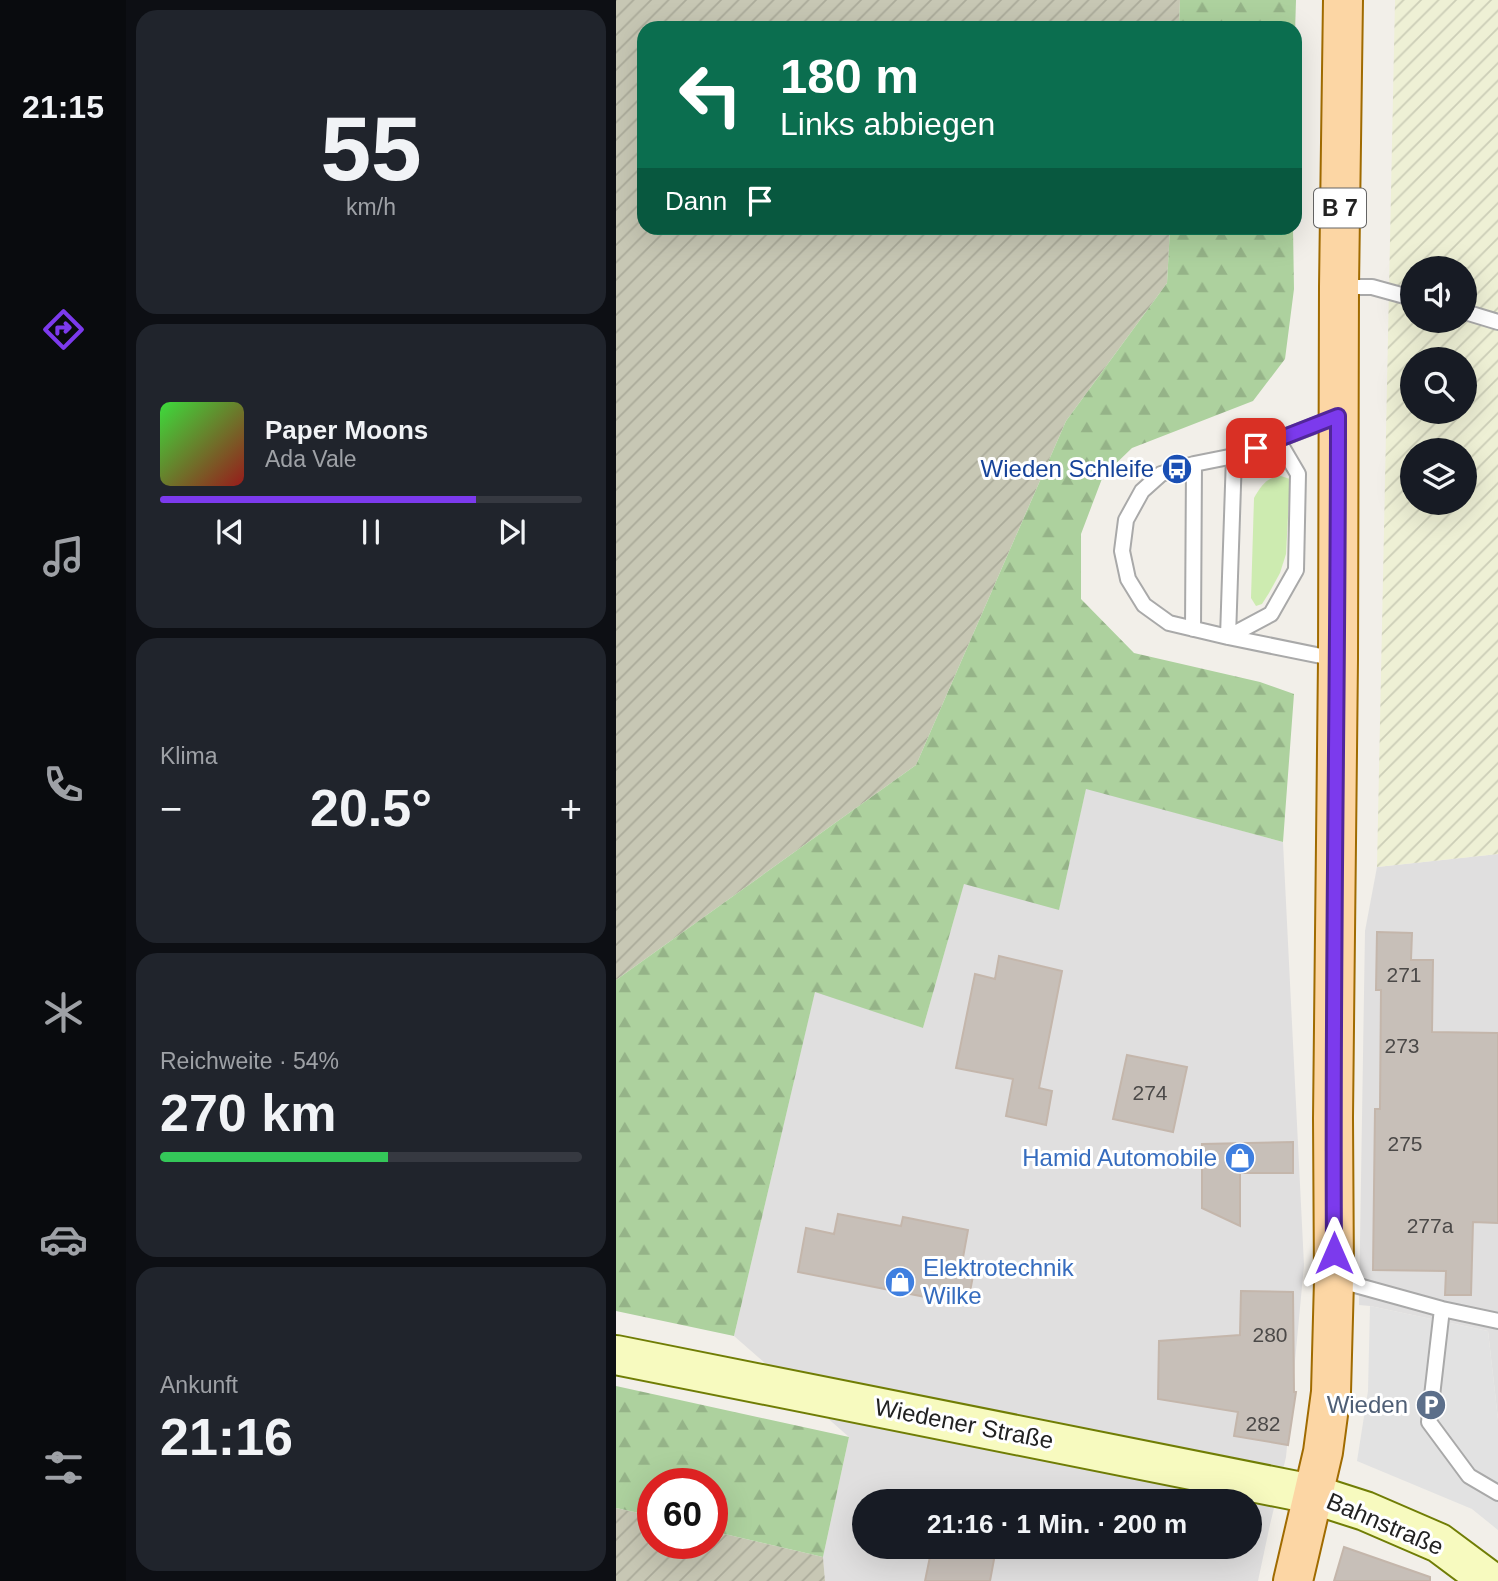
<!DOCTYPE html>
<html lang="de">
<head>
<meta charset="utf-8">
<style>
  body { margin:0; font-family:Arial,sans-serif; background:#20242c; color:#f1f3f6; height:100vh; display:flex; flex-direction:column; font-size:26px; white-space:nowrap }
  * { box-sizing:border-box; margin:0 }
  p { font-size:23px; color:#9ea1a6 }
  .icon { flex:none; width:38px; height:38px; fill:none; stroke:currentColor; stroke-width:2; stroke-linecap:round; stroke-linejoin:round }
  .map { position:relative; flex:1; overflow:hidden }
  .panel { display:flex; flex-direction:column; gap:10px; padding:10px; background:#0d0f14; width:490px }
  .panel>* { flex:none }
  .guide { position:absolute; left:21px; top:21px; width:665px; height:214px; border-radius:21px; box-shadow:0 7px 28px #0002; background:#0b6e4f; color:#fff; overflow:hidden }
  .tools { position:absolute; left:784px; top:256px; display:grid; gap:14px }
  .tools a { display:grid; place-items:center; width:77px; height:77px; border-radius:50%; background:#171b24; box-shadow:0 7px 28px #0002; font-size:35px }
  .speed { position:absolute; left:21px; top:1468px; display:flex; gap:14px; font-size:35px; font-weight:700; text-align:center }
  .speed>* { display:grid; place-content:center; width:91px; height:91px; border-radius:50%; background:#171b24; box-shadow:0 7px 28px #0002; line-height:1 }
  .speed .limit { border:10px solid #d22; background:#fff; color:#111 }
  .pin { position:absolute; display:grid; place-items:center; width:60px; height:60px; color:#fff; margin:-30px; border-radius:14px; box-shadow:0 4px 10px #0006 }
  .me { position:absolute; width:77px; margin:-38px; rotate:0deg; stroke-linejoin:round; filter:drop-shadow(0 0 5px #0008) }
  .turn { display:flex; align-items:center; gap:24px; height:147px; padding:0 28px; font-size:32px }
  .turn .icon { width:91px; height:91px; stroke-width:2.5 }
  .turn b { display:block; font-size:49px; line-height:60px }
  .then { display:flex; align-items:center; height:66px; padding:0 28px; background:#0003; gap:14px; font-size:26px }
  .big { font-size:52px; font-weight:600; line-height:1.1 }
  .panel .card { flex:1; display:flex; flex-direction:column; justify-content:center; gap:10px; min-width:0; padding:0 24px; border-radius:21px; background:#20242c }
  .panel .dial { align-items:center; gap:0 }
  .dial b { font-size:91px; line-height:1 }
  .song { display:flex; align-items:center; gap:21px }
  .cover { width:84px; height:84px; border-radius:10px; background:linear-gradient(135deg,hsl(120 70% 55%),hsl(0 70% 35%)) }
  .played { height:7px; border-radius:4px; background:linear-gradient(90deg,#7c3aed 75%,#363941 75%) }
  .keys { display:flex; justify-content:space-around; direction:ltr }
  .heat { display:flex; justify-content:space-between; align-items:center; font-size:38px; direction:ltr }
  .charge { height:10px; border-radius:5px; background:linear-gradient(90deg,#34c759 54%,#363941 0) }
  .trip { position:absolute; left:236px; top:1489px; width:410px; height:70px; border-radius:35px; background:#171b24; box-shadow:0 7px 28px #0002; font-weight:600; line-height:70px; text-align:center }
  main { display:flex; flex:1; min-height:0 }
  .tabs { display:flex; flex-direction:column; width:126px; justify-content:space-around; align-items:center; background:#090b0e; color:#9ea1a6 }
  .tabs .icon { width:49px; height:49px }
  .tabs .current { color:#7c3aed }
  .tabs b { font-size:32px; color:#f1f3f6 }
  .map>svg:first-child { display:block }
</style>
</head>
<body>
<main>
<nav class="tabs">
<b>21:15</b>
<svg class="icon current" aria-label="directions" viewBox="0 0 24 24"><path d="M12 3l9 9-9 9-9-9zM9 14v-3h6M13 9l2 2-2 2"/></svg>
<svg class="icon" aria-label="music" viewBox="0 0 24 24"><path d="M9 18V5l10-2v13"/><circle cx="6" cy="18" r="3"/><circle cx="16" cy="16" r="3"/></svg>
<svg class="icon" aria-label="phone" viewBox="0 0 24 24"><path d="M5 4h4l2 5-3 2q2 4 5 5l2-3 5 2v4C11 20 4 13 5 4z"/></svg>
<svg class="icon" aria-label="climate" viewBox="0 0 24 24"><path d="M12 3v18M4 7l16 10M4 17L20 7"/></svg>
<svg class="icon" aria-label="car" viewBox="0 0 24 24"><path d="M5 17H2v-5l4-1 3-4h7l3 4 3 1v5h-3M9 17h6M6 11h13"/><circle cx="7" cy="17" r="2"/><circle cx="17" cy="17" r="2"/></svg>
<svg class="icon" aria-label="filters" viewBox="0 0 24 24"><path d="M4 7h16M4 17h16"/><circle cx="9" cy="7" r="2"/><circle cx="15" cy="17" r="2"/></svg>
</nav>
<section class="panel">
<div class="card dial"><b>55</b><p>km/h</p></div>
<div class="card">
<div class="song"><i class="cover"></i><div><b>Paper Moons</b><p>Ada Vale</p></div></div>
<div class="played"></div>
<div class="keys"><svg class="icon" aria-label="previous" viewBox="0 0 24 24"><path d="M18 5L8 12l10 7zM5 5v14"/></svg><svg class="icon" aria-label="pause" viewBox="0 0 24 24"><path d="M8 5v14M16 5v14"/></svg><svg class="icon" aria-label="next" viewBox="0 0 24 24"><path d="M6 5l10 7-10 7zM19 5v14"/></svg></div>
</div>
<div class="card"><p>Klima</p>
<div class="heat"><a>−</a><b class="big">20.5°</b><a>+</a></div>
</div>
<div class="card"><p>Reichweite · 54%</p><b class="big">270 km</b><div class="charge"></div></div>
<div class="card"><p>Ankunft</p><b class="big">21:16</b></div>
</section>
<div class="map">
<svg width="882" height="1581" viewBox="0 0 882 1581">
  <defs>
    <pattern id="construction-furrows" width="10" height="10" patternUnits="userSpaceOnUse" patternTransform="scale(1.75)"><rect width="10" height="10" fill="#c7c7b4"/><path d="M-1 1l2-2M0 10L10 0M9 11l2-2" fill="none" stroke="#abab9a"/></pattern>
    <pattern id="farmland-furrows" width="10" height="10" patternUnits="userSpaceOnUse" patternTransform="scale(1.75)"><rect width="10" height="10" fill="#eef0d5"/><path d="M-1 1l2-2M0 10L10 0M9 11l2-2" fill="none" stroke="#ccceb7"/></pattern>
    <pattern id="forest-firs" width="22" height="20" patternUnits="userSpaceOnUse" patternTransform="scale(1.75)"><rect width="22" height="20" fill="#add19e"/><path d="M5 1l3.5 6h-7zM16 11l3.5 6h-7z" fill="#95b388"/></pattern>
  </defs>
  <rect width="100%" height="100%" fill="#f2efe9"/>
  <!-- residential -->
  <path fill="#e0dfdf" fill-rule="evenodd" d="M 470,788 L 667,842 L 688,1265 L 670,1457 L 653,1529 L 642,1581 L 209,1581 L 207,1557 L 233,1437 L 118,1336 L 199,991 L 307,1028 L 348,883 L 443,909 ZM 248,1502 L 634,1502 L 634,1547 L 248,1547 Z
    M 882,854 L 882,1419 L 872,1331 L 754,1306 L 743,1305 L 749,931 L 761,867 Z"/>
  <!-- construction -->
  <path fill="url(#construction-furrows)" d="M 0,0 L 564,0 L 563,28 L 28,28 L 28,228 L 554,228 L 551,283 L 450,421 L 300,765 L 0,980 Z
    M 0,1508 L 37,1516 L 37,1544 L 96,1544 L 96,1531 L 207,1557 L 209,1581 L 0,1581 Z"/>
  <!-- farmland -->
  <path fill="url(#farmland-furrows)" fill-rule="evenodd" d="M 779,0 L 882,0 L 882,854 L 761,867 ZM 796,268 L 849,268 L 849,320 L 796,320 ZM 796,359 L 849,359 L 849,411 L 796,411 ZM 796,450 L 849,450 L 849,502 L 796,502 Z"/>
  <!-- grass -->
  <path fill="#cdebb0" d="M 665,476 L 674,479 L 670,554 L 664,573 L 653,593 L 646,604 L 640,606 L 635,598 L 638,498 C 645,486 651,477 665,476 Z"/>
  <!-- forest -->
  <path fill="url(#forest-firs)" d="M 564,0 L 680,0 L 679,33 L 679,28 L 563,28 Z
    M 554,228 L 677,228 L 678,289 L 669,359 L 637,401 L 516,448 L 487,476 L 465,534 L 465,599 L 518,653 L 644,682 L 678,694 L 667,842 L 470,789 L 443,910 L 348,884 L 307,1028 L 199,992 L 118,1336 L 0,1311 L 0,980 L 300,765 L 450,421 L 551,283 Z
    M 0,1386 L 233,1437 L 207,1557 L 96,1531 L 96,1484 L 37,1484 L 37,1516 L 0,1508 Z"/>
  <!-- parking -->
  <path fill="#e2e2e2" d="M 754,1306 L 872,1331 L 882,1419 L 882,1530 L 856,1509 L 741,1461 L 752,1391 Z"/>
  <!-- building -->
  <path fill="#c7bfb8" stroke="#c4b6ab" stroke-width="2" d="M 761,932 L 796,933 L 795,960 L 817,960 L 816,1032 L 882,1033 L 882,1223 L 857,1222 L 855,1295 L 829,1295 L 830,1271 L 757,1270 L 759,1109 L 764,1109 L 765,990 L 760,990 Z
    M 383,956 L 446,971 L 423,1088 L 436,1091 L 430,1125 L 390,1116 L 397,1079 L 340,1068 L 359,974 L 379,979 Z
    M 511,1055 L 571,1067 L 557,1132 L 497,1119 Z
    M 677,1142 L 677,1173 L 624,1173 L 624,1226 L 586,1208 L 586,1144 Z
    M 222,1214 L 285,1226 L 287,1217 L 352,1230 L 346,1263 L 359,1265 L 353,1297 L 337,1294 L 335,1302 L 182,1272 L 190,1228 L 218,1234 Z
    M 625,1291 L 677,1292 L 678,1392 L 680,1392 L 672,1445 L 618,1436 L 622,1412 L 542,1399 L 543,1341 L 624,1335 Z
    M 316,1547 L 347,1547 L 379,1554 L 374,1581 L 309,1581 Z
    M 728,1547 L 814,1577 L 814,1581 L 718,1581 Z"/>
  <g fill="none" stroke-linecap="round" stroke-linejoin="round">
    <!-- service casing -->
    <g stroke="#a9a9a9" stroke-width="18">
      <path id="service" d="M 726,287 L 756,287 L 796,298
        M 849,312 L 882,322
        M 577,629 L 578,464
        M 612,637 L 655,614 L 680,570 L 682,474 L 662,440
        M 612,637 L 618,456
        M 720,659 L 612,637 L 553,623 L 528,605 L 512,579 L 506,551 L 510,520 L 526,491 L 545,474 L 578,464 L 618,456 L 721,417
        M 721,1280 L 826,1309 L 882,1321
        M 826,1309 L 813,1422 L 853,1476 L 882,1493"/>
    </g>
    <!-- secondary casing -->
    <g stroke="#707d05" stroke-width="42">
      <path id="secondary" d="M 0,1355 L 696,1494 L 749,1511 L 823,1543 L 874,1581"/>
    </g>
    <!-- primary casing -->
    <g stroke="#a06b00" stroke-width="42">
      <path id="primary" d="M 677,1581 L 707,1452 L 715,1392 L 718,1280 L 717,1118 L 722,659 L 723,287 L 727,0"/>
    </g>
    <!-- service -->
    <use href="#service" stroke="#fff" stroke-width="14"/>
    <!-- secondary -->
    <use href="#secondary" stroke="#f7fabf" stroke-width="38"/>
    <!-- primary -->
    <use href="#primary" stroke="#fcd6a4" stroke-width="38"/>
  </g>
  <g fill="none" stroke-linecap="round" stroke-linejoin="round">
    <!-- route casing -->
    <g stroke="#51269a" stroke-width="18">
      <path id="route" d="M 640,448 L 722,416 C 722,695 716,974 718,1253"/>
    </g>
    <!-- route -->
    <use href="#route" stroke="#7c3aed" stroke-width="12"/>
  </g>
  <!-- icons -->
  <defs>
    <g id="bus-disc" transform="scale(1.575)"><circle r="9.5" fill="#1a4fb4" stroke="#fff"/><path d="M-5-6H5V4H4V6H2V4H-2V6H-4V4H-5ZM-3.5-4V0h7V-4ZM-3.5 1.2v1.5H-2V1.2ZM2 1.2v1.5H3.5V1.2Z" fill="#fff"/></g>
    <g id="shop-disc" transform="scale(1.575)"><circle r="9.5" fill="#3f7fe0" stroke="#fff"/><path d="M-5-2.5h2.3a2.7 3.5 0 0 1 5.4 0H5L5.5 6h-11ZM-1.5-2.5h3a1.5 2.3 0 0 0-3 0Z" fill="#fff"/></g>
    <g id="parking-disc" transform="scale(1.575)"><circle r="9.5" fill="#5c6f8a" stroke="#fff"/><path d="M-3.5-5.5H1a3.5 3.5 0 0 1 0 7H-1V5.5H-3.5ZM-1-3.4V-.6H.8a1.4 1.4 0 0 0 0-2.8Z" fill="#fff"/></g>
  </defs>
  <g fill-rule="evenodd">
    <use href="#bus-disc" x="561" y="469"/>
    <use href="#shop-disc" x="624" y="1158"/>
    <use href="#shop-disc" x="284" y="1282"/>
    <use href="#parking-disc" x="815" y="1405"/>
  </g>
  <g text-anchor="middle" stroke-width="6" stroke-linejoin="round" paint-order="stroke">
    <!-- number labels -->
    <g font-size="21" fill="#4b4948">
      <text x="788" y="982">271</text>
      <text x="786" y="1053">273</text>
      <text x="534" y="1100">274</text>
      <text x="789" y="1151">275</text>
      <text x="814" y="1233">277a</text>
      <text x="654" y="1342">280</text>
      <text x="647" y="1431">282</text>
    </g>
    <!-- shield labels -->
    <rect fill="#fff" stroke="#646464" stroke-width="2" x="698" y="188.5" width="52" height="39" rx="5"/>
    <g font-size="23" font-weight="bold" fill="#222">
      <text x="724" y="216">B 7</text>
    </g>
    <!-- transit labels -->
    <g font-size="24" fill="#164399" stroke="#fff" text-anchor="end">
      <text x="538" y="477">Wieden Schleife</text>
    </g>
    <!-- shop labels -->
    <g font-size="24" fill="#366cbe" stroke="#fff" text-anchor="end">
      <text x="601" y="1166">Hamid Automobile</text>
      <text x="307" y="1276" text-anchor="start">Elektrotechnik<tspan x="307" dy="28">Wilke</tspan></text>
    </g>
    <!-- service labels -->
    <g font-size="24" fill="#4e5e75" stroke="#fff" text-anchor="end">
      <text x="792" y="1413">Wieden</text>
    </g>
    <!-- street labels -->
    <g font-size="24" fill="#222" stroke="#fff">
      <text transform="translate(348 1424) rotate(11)" y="8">Wiedener Straße</text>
      <text transform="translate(769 1524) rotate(23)" y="8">Bahnstraße</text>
    </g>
  </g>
</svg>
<div class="tools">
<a><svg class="icon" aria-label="sound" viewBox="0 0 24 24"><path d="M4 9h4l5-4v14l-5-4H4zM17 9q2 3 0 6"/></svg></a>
<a><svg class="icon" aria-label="search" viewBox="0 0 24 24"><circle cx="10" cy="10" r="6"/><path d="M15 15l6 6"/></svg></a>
<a><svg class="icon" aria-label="layers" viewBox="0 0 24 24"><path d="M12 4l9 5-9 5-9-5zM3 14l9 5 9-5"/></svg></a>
</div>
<div class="speed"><div class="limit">60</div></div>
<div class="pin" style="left:640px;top:448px;background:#d93025"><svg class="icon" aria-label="arrive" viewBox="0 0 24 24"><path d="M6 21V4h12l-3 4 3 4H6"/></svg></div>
<svg class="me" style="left:718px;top:1253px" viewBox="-20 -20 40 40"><path d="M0-17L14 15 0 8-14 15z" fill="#7c3aed" stroke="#fff" stroke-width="4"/></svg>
<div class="trip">21:16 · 1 Min. · 200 m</div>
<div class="guide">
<div class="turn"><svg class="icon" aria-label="left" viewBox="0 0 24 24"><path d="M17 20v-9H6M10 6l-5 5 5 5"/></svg><div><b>180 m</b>Links abbiegen</div></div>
<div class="then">Dann<svg class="icon" aria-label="arrive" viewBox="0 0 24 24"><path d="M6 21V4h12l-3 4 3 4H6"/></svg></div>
</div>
</div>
</main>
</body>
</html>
